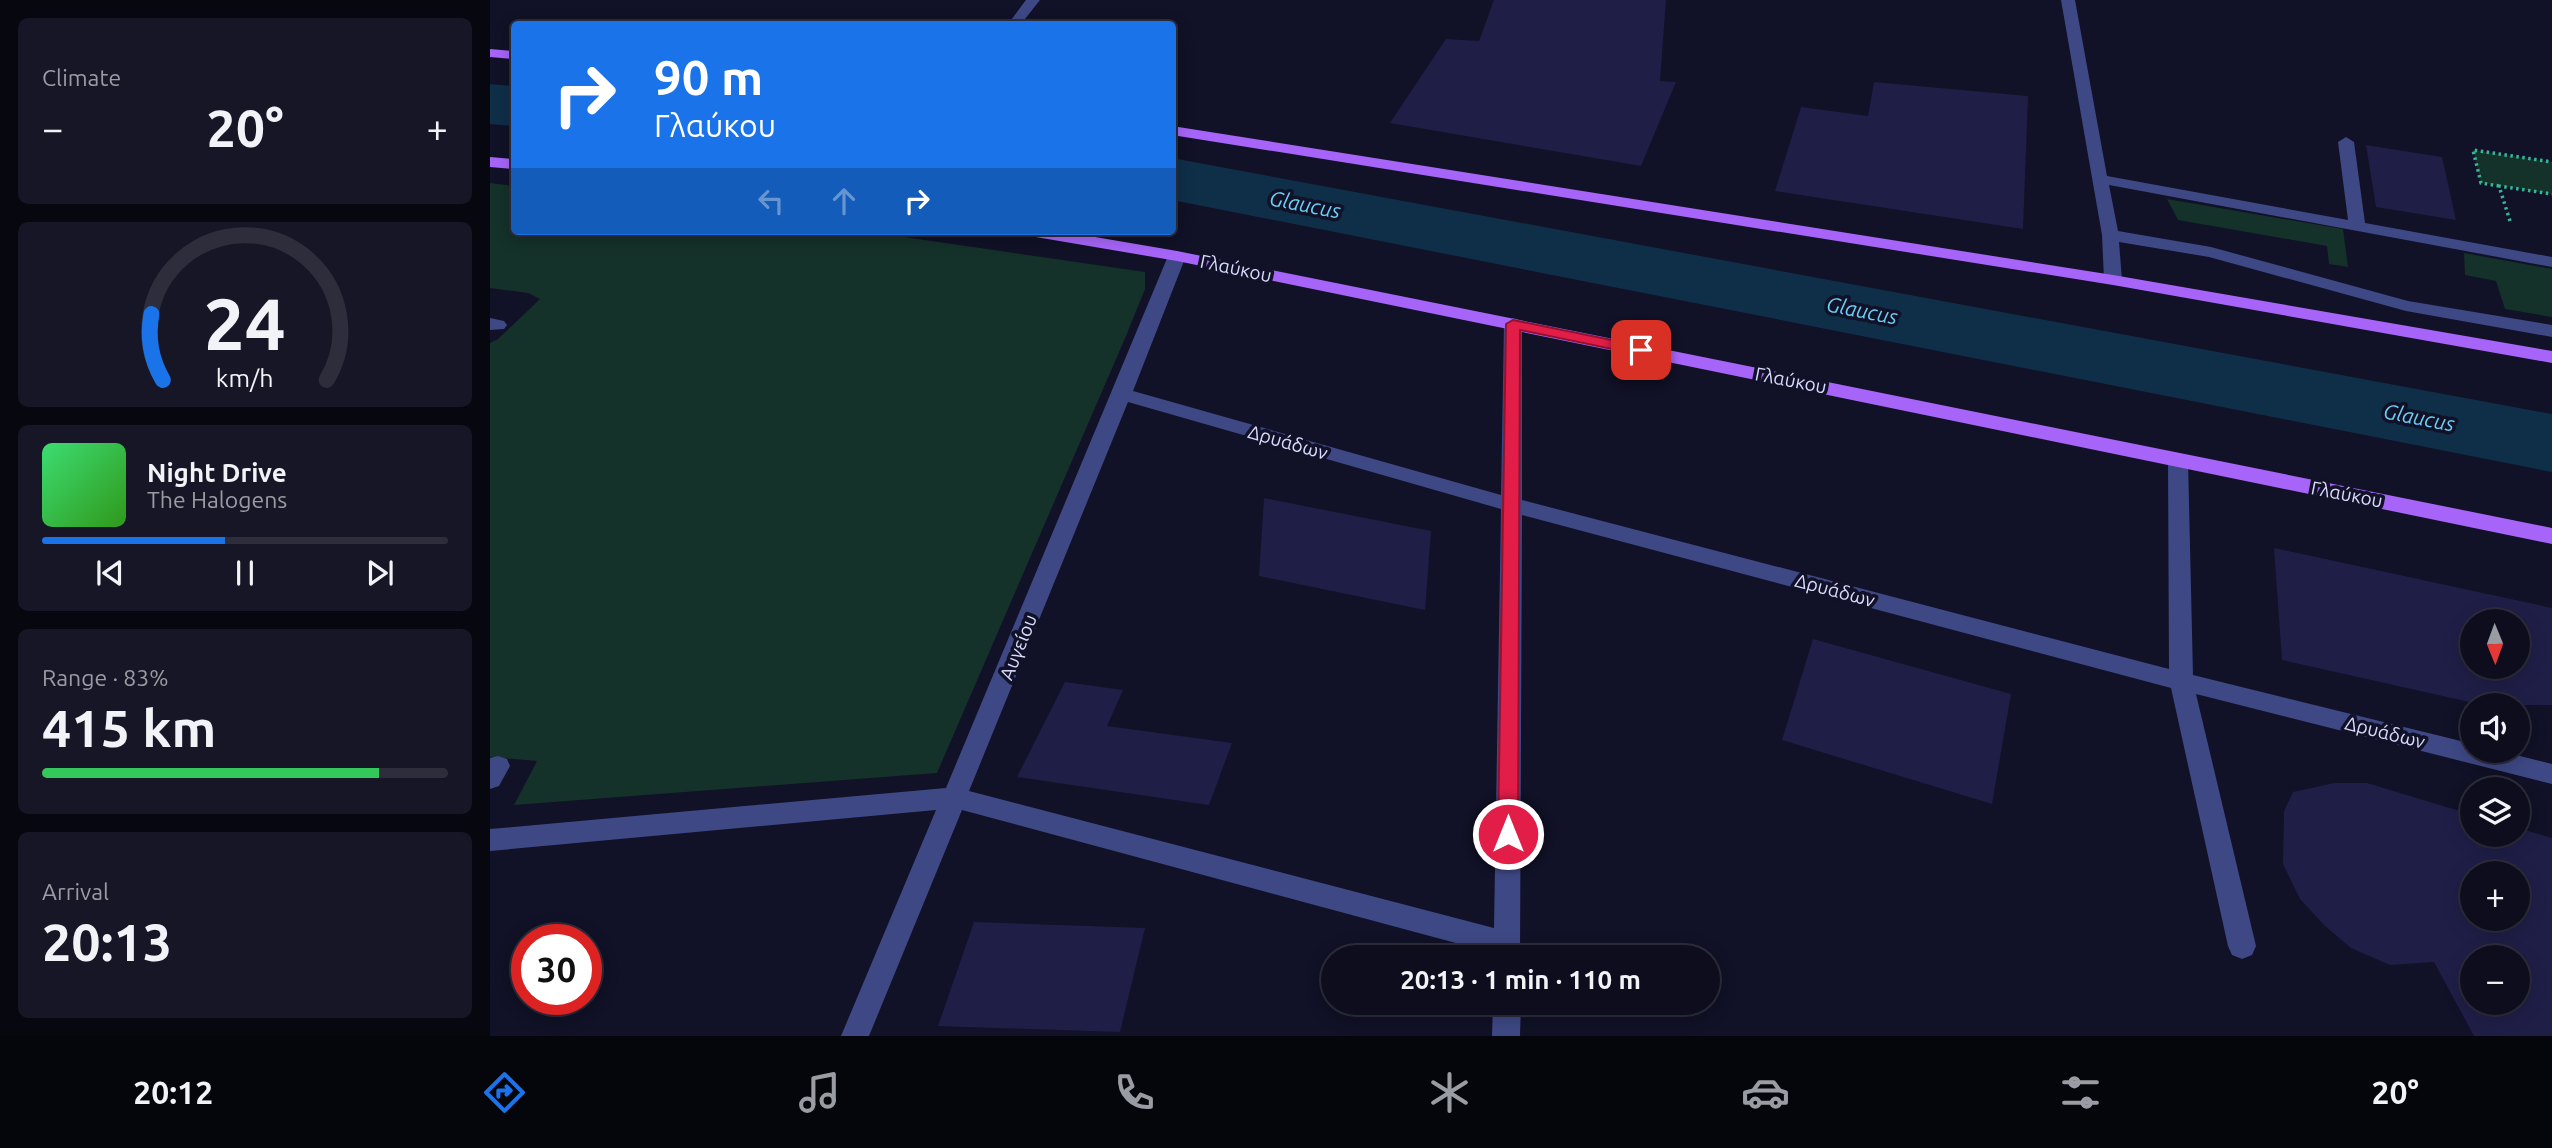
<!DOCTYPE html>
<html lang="en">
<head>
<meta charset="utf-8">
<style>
  body { margin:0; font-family:Ubuntu,sans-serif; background:#161626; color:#f1f3f6; height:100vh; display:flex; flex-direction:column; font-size:26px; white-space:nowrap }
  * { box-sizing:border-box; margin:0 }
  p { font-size:23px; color:#9a9ca4 }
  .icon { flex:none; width:38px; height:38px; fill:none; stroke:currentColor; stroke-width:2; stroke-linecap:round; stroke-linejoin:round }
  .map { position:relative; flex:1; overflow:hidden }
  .sheet { display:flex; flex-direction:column; gap:18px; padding:18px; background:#070710; width:490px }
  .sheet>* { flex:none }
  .banner { position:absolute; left:21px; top:21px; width:665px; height:214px; border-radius:7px; box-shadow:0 4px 18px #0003,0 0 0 2px #2d2d3b; background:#1a73e8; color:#fff; overflow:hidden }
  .needle { width:46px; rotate:179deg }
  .tools { position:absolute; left:1970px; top:609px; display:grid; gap:14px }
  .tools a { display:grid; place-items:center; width:70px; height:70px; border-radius:50%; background:#0d0d1d; box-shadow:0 4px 18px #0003,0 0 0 2px #2d2d3b; font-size:35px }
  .speed { position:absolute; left:21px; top:924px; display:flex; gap:14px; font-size:35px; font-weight:700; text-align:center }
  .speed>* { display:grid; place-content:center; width:91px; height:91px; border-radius:50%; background:#0d0d1d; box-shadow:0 4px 18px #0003,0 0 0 2px #2d2d3b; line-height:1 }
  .speed .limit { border:10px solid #d22; background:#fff; color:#111 }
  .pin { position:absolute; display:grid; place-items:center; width:60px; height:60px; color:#fff; margin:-30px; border-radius:14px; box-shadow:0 4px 10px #0006 }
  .me { position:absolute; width:77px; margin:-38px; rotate:0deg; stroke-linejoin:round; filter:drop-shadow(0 0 5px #0008) }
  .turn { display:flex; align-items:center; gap:24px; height:147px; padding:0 28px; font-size:32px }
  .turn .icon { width:91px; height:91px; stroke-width:2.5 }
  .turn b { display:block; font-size:49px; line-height:60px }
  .lanes { display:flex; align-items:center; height:66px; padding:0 28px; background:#0003; justify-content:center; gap:35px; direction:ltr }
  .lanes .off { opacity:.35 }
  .big { font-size:52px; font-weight:700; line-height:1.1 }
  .sheet .card { flex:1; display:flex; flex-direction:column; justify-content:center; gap:10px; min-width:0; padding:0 24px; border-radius:10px; background:#161626 }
  .sheet .dial { align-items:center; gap:0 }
  .dial svg { height:182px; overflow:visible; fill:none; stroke:#2d2d3b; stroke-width:7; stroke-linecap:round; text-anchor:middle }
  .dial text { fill:#f1f3f6; stroke:none }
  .song { display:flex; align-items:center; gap:21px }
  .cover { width:84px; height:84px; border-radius:10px; background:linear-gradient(135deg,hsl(140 70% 55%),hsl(110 70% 35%)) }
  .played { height:7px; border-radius:4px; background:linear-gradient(90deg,#1a73e8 45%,#2d2d3b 45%) }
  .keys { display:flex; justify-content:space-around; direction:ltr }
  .heat { display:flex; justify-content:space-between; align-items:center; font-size:38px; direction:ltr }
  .charge { height:10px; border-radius:5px; background:linear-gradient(90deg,#34c759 83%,#2d2d3b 0) }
  .trip { position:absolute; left:831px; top:945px; width:399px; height:70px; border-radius:35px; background:#0d0d1d; box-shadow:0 4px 18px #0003,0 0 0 2px #2d2d3b; font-weight:700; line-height:70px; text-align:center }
  .tabs { display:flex; height:112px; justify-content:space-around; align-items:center; background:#05050c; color:#9a9ca4 }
  .tabs .icon { width:49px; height:49px }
  .tabs .selected { color:#1a73e8 }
  .tabs b { font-size:32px; color:#f1f3f6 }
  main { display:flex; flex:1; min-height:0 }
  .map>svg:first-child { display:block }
</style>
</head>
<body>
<main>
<section class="sheet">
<div class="card"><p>Climate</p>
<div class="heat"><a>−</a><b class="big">20°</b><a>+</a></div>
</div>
<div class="card dial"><svg viewBox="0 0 100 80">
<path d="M14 69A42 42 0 1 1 86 69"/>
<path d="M14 69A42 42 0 0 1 9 40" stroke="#1a73e8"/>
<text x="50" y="56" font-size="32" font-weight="700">24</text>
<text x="50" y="72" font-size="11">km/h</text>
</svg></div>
<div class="card">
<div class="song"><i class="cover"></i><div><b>Night Drive</b><p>The Halogens</p></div></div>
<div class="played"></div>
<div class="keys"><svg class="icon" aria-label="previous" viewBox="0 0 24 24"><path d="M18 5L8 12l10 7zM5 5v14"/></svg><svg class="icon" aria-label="pause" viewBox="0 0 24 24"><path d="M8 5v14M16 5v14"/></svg><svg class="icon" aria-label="next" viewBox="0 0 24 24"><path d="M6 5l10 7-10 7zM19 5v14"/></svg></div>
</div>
<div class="card"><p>Range · 83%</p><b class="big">415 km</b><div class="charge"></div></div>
<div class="card"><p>Arrival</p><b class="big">20:13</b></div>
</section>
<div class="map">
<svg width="2062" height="1036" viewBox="0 0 2062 1036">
  <rect width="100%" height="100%" fill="#111127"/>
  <!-- green -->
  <path fill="#14312a" d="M 1983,150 L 2062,162 L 2062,194 L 1991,183 Z
    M 0,183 L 24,186 L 24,231 L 372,231 L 655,272 L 655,289 L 636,336 L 447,773 L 24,805 L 47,761 L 0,757 L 0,343 L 8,339 L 50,299 L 38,293 L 0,288 Z
    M 1677,199 L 1853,229 L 1858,267 L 1839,264 L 1837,246 L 1688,220 Z
    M 1974,253 L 2062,269 L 2062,317 L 2015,309 L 2006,281 L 1975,275 Z"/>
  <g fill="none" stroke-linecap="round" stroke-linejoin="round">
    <!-- river -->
    <path fill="#0f2e48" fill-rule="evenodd" d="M 0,84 L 24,86 L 24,126 L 0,124 Z
      M 682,158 L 2062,414 L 2062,472 L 682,200 Z"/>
  </g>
  <!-- building -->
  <path fill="#1f1e47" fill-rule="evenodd" d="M 1004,0 L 1176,0 L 1170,81 L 1186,82 L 1151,166 L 900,123 L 956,39 L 989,41 Z
    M 1384,82 L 1538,96 L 1533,229 L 1285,191 L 1311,107 L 1378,116 Z
    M 1876,145 L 1952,157 L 1966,220 L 1886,207 Z
    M 774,498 L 941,531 L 935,610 L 769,576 Z
    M 1784,548 L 2062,608 L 2062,705 L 1993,705 L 1792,660 ZM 1983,621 L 2028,621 L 2028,667 L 1983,667 Z
    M 1323,639 L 1521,694 L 1502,804 L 1292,740 Z
    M 575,682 L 633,690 L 617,726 L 742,743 L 719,805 L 527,777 Z
    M 1844,783 L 1877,783 L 1983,815 L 1983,835 L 2028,835 L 2028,828 L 2062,838 L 2062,1036 L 1984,1036 L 1944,962 L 1900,965 L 1861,948 L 1835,926 L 1810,899 L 1793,864 L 1794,811 L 1803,792 ZM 1983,873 L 2028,873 L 2028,919 L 1983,919 ZM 1983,957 L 2028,957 L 2028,1003 L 1983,1003 Z
    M 484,922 L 655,928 L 630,1032 L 448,1026 Z"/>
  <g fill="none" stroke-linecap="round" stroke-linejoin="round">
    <!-- path -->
    <path stroke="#35b496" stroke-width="3.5" stroke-dasharray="2.5 3.5" stroke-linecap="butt" d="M 2009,186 L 1991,183 L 1983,150 L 2062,162
      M 2020,221 L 2009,186 L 2062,194"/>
    <!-- minor -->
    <path fill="#3e4884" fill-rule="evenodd" d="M 536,0 L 550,0 L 531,24 L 518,24 Z
      M 1571,0 L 1585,0 L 1617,176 L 1858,220 L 1848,142 L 1856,137 L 1864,142 L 1875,223 L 2062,257 L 2062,267 L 1619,185 L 1628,231 L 1721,247 L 1918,301 L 2062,325 L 2062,337 L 1916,311 L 1719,257 L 1629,242 L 1632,280 L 1629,284 L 1617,284 L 1614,280 L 1612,235 Z
      M 687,251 L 696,256 L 643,391 L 1011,495 L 1014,324 L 1023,318 L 1029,320 L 1032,324 L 1032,500 L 1679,669 L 1678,460 L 1681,455 L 1695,455 L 1698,460 L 1703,675 L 1983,744 L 1983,751 L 2010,751 L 2062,764 L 2062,784 L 1706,694 L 1766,946 L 1762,955 L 1752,959 L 1742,955 L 1738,946 L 1681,688 L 1032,515 L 1030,957 L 1004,957 L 1003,953 L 472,810 L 379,1036 L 351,1036 L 446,810 L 0,851 L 0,829 L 456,788 L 678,256 ZM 638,402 L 1011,509 L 1004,928 L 479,791 Z
      M 0,318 L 14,321 L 17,325 L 14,329 L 0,330 Z
      M 8,756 L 17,759 L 20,766 L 9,786 L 0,789 L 0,758 Z
      M 1003,1003 L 1031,1003 L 1030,1036 L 1002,1036 Z"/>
    <!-- major -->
    <path fill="#a665f8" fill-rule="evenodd" d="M 0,49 L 24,51 L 24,59 L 0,57 Z
      M 682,126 L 1623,275 L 2062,351 L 2062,363 L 1623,285 L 682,135 Z
      M 0,157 L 24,159 L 24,169 L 0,167 Z
      M 532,231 L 570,231 L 687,251 L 2062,528 L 2062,544 L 687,261 L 540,236 Z"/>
  </g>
  <!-- route -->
  <path fill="#e11d48" stroke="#92132f" stroke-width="2" d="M 1023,320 L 1151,346 L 1158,350 L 1151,355 L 1030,330 L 1028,834 L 1025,840 L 1018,842 L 1011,840 L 1008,834 L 1016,324 Z"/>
  <g text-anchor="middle" stroke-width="7" stroke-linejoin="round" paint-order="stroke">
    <!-- street labels -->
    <g font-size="19" fill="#d8dbfd" stroke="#111127">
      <text transform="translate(746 268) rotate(12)" y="7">Γλαύκου</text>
      <text transform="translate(1301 380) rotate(11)" y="7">Γλαύκου</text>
      <text transform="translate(798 442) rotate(16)" y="7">Δρυάδων</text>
      <text transform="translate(1857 494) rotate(11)" y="7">Γλαύκου</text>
      <text transform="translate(1345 590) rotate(15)" y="7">Δρυάδων</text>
      <text transform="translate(528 647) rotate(-68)" y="7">Αυγείου</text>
      <text transform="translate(1895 732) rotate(14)" y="7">Δρυάδων</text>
    </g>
    <!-- water labels -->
    <g font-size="21" font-style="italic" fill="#6bd0f8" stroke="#111127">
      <text transform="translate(815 205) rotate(11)" y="7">Glaucus</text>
      <text transform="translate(1372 311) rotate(11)" y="7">Glaucus</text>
      <text transform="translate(1929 418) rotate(11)" y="7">Glaucus</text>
    </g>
  </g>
</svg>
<div class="tools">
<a><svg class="needle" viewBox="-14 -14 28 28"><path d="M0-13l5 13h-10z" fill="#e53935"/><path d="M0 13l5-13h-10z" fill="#9a9ca4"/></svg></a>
<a><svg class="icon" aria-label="sound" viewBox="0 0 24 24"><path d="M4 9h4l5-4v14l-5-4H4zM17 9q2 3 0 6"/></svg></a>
<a><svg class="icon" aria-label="layers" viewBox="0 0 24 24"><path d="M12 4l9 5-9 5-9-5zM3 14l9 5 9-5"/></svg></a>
<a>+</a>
<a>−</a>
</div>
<div class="speed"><div class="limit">30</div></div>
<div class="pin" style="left:1151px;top:350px;background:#d93025"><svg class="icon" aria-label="arrive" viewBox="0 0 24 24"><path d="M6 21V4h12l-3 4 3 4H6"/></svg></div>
<svg class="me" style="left:1018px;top:834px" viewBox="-20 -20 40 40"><circle r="17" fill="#e11d48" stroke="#fff" stroke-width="3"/><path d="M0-11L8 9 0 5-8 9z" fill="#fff"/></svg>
<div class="trip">20:13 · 1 min · 110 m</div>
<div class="banner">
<div class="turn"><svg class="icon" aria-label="right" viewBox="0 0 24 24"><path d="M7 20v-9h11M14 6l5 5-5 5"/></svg><div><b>90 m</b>Γλαύκου</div></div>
<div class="lanes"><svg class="icon off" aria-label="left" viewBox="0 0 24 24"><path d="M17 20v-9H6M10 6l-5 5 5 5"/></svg><svg class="icon off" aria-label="ahead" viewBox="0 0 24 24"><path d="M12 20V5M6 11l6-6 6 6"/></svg><svg class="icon" aria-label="right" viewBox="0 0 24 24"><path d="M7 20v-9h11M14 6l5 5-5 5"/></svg></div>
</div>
</div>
</main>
<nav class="tabs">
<b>20:12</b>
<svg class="icon selected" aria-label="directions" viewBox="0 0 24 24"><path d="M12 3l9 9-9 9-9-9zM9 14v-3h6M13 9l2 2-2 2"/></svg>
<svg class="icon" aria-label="music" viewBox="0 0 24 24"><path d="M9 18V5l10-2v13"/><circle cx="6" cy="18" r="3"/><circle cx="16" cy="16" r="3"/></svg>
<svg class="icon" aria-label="phone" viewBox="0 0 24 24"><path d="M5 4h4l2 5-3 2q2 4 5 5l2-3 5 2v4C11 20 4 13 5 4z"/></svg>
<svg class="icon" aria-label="climate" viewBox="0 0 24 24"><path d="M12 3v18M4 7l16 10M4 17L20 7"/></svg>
<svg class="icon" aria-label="car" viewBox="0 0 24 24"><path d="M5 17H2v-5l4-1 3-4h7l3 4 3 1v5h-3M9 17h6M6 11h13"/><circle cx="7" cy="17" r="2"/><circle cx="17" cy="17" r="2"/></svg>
<svg class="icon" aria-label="filters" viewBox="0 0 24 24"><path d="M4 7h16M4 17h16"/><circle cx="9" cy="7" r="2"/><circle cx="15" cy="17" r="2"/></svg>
<b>20°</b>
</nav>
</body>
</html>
